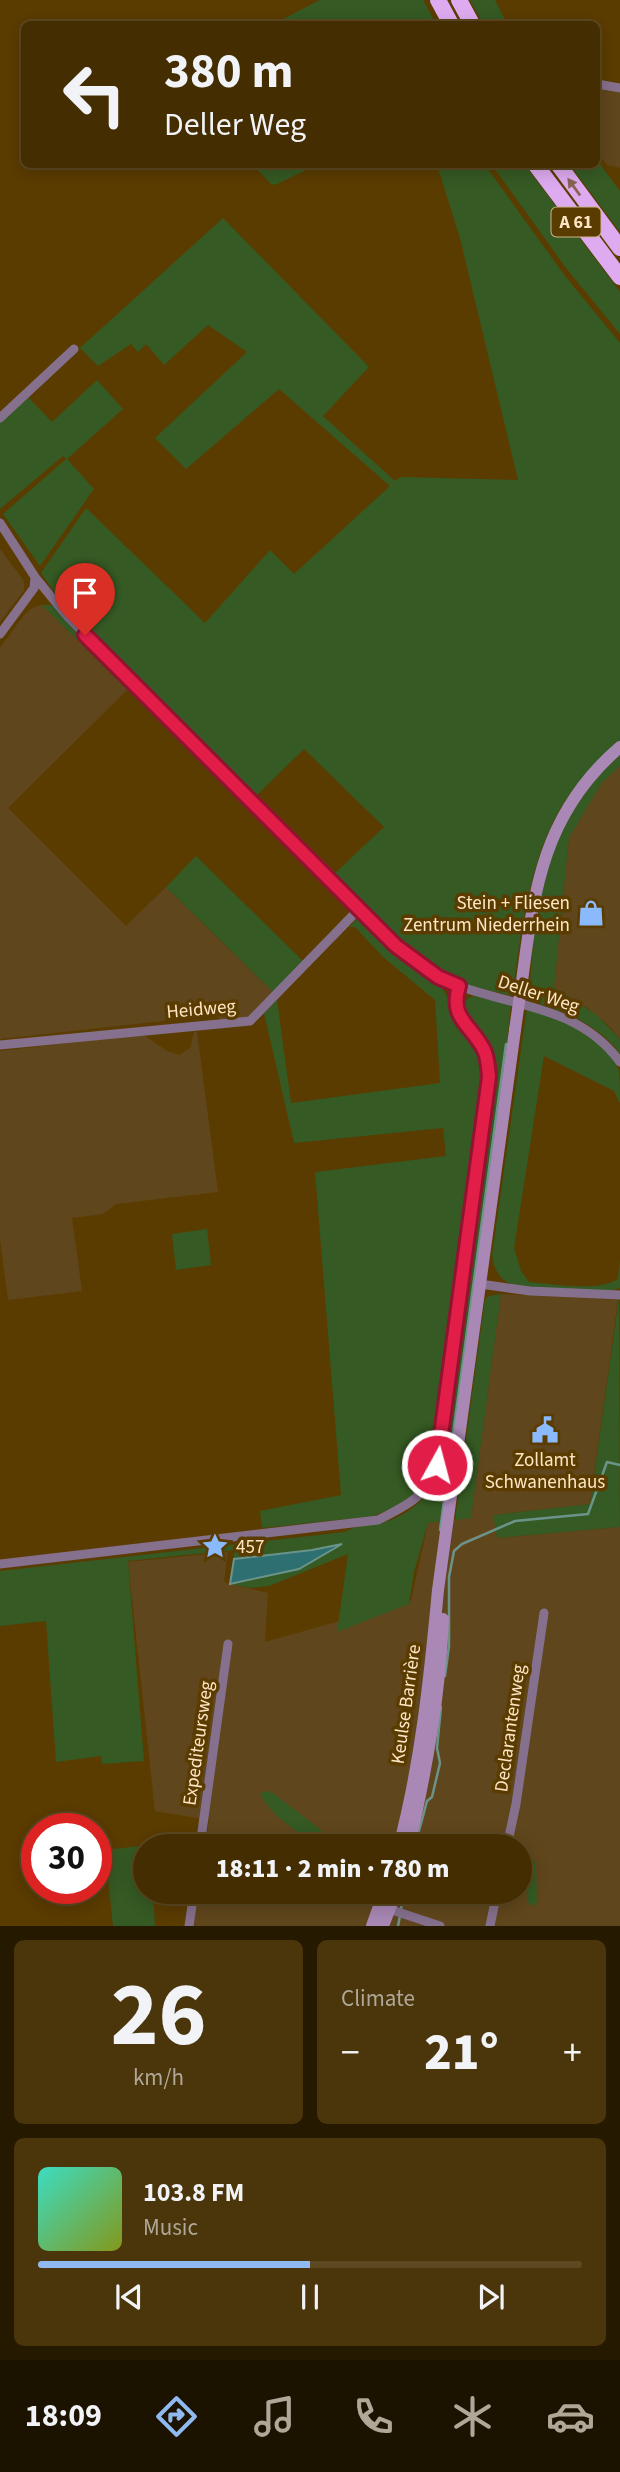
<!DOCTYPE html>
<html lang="en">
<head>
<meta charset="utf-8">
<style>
  body { margin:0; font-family:"Source Sans 3",sans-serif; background:#4b350a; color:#f1f3f6; height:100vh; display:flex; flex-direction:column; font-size:26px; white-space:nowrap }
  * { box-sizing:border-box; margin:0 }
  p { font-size:23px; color:#afa899 }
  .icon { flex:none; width:38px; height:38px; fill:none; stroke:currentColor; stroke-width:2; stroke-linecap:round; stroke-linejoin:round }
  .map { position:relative; height:1926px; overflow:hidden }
  .drawer { display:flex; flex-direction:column; gap:14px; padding:14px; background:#251900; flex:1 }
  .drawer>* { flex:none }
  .hud { position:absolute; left:21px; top:21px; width:579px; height:147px; border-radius:10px; box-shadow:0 4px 18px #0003,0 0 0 2px #5c4922; background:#442d00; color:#f1f3f6; overflow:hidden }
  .speed { position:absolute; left:21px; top:1813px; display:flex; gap:14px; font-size:35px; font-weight:700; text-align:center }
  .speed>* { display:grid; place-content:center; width:91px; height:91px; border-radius:50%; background:#442d00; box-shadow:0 4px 18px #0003,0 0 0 2px #5c4922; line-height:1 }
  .speed .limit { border:10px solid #d22; background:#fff; color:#111 }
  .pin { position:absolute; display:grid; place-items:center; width:60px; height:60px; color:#fff; margin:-72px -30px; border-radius:50% 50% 50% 0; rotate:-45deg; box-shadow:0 0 7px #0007 }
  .pin .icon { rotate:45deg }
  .me { position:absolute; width:77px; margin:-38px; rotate:7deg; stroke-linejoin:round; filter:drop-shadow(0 0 5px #0008) }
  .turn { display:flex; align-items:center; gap:24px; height:147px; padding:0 28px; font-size:32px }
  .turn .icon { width:91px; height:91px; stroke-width:2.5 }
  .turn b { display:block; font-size:49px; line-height:60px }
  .big { font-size:52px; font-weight:800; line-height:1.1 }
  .drawer .card { flex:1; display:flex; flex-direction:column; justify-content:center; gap:10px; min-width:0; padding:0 24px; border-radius:10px; background:#4b350a }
  .drawer .dial { align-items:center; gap:0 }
  .dial b { font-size:91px; line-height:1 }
  .song { display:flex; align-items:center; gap:21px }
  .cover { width:84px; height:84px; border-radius:10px; background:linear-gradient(135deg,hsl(170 70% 55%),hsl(70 70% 35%)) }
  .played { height:7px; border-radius:4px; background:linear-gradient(90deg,#90b9f0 50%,#5c4922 50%) }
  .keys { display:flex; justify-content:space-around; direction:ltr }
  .heat { display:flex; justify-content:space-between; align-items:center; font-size:38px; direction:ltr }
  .drawer .tiles { flex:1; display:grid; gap:14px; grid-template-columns:1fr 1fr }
  .card:last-child { grid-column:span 2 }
  .trip { position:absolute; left:133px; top:1834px; width:399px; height:70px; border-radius:35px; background:#442d00; box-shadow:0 4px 18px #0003,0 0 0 2px #5c4922; font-weight:800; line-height:70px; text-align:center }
  .tab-bar { display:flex; height:112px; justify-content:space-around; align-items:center; background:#1b1200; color:#afa899 }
  .tab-bar .icon { width:49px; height:49px }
  .tab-bar .selected { color:#90b9f0 }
  .tab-bar b { font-size:32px; color:#f1f3f6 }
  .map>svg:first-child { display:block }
</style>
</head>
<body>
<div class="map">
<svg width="620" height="1926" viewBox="0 0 620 1926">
  <rect width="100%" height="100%" fill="#5b3c00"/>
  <!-- built -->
  <path fill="#60461c" d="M 597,89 L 620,93 L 620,168 L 607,165 L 597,151 Z
    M 0,549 L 24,581 L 24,590 L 0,622 Z
    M 42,605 L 127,690 L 8,808 L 126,926 L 166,887 L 273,992 L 248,1017 L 222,1021 L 216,1015 L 0,1039 L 0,648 L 24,615 L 32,608 Z
    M 620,766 L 620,1039 L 608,1025 L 586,1007 L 571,1000 L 554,987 L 569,838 L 601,784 Z
    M 194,1032 L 197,1032 L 218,1192 L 116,1204 L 103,1214 L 72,1218 L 82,1291 L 8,1300 L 0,1239 L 0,1051 L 135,1035 L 145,1036 L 167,1051 L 179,1055 L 190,1048 Z
    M 501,1294 L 618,1300 L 590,1504 L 493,1515 L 498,1538 L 620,1527 L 620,1926 L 191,1926 L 197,1892 L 520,1892 L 520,1846 L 205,1846 L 209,1820 L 155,1811 L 128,1562 L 228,1552 L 224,1582 L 268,1593 L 265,1642 L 411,1601 L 428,1523 L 471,1517 Z"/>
  <!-- green -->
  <path fill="#355a23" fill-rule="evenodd" d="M 320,0 L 423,0 L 436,24 L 273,24 Z
    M 470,0 L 495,0 L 507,24 L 483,24 Z
    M 597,160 L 620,191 L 620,232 L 570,165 L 597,164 Z
    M 253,165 L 316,165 L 275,185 L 271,184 Z
    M 437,165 L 485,165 L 565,276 L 620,343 L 620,741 C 606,754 590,767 578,783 C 530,843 523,922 512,996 C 488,990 462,985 440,974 C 406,956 365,908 336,880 L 334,874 L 328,873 L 98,642 L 55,593 L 41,573 L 86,508 L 205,623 L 270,550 L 294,574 L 390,486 L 279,389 L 186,469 L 155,438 L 247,352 L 208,325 L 164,365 L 146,344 L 138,352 L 131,344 L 98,366 L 80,348 L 223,218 L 369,367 L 323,416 L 395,481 L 400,477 L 518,480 L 460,238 ZM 304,749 L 384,827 L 334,874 L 255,797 Z
    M 492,165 L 525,165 L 620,292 L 620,334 L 566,268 Z
    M 97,380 L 123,409 L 67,459 L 94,489 L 40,566 L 3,514 L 66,459 L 63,456 L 0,509 L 0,420 L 27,396 L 52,422 Z
    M 42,605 L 51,605 L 57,609 L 248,803 L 244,807 Z
    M 620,755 L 620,766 L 601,784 L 569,838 L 554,987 L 597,1015 L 620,1039 L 620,1054 C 598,1023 562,1011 528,1000 C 534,957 532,908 546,866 C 561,824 586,784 620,755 Z
    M 196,856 L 303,961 L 273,992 L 166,887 Z
    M 356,920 L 365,920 L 415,968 L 440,985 L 447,996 L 452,1013 L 479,1048 L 485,1074 L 434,1460 C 421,1493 406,1504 373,1516 L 262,1528 L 260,1511 L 341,1495 L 315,1172 L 446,1156 L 443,1128 L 294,1143 L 264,1013 L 277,1000 L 291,1103 L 440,1083 L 435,1000 L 383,957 L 355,927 L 349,927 Z
    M 475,995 L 511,1004 L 503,1084 L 443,1521 L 428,1523 L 414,1572 L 409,1604 L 337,1632 L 348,1554 L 269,1586 L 250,1588 L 230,1584 L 299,1569 L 339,1545 L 312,1550 L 234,1559 L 234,1550 L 128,1561 L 144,1761 L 102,1764 L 101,1756 L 56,1762 L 46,1621 L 0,1626 L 0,1571 L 345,1532 C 359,1524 373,1526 388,1521 C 412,1513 428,1496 440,1475 L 493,1071 L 491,1052 L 464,1012 L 462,1005 L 468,998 Z
    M 527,1008 C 558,1017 608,1037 619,1071 C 620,1080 620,1094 620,1104 L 614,1091 L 544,1056 L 514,1248 L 521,1271 L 529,1282 C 553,1284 599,1292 618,1279 L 620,1261 L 620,1288 L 610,1291 L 524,1288 C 503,1284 495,1275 492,1255 Z
    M 207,1229 L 211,1265 L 176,1270 L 172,1234 Z
    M 501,1294 L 471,1518 L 455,1520 L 485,1299 L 489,1296 Z
    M 619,1298 L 620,1527 L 497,1538 L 493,1515 L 590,1504 Z
    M 267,1791 L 273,1793 L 321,1830 L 323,1840 L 313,1843 C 293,1828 271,1816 260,1793 Z
    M 149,1845 L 145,1846 L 145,1892 L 153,1892 L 155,1926 L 113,1926 L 105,1850 Z
    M 534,1860 L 536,1861 L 537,1903 L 533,1906 L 527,1902 L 526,1871 L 520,1871 L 520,1862 Z"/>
  <!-- water -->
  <path fill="#2e7071" stroke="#6c938a" stroke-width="2" d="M 342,1544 L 299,1569 L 230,1584 L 234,1559 L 312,1550 Z"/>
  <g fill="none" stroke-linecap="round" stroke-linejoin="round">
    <!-- stream -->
    <path stroke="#6c938a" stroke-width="2.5" d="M 440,1530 L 506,1044
      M 445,1676 L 449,1646 L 449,1577 L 454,1551 L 462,1544 L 515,1521 L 588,1514 L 607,1462 L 620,1465
      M 415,1846 L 427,1801 L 432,1797 L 440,1763 L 437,1748 L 441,1707
      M 401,1909 L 404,1892
      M 398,1926 L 400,1916"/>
    <!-- minor -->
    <path stroke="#85708d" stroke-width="9" d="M 597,84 L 620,88
      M 0,418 L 74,349
      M 0,523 L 35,577 L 67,616 L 396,946 C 415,963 435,978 459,986 C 517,1007 580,1007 620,1062
      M 0,634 L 34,588 L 35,577
      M 0,1045 L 250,1021 L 359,909
      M 480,1284 L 530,1291 L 620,1295
      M 0,1564 L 378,1520 C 409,1504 424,1499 437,1464 L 489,1077 C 488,1068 488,1058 484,1049 C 472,1024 449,1019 459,986
      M 200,1846 L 228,1644
      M 507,1846 L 516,1804 L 544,1613
      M 389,1909 L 440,1926
      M 189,1926 L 194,1892
      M 490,1926 L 497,1892"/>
    <!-- secondary -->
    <path stroke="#a988b6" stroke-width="12" d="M 522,981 C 534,888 544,812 620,747
      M 399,1846 C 421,1763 430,1676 438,1590 L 515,1030
      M 409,1846 C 426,1771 440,1696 443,1619
      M 372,1926 L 384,1892
      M 383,1926 L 396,1892"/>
    <!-- motorway -->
    <path stroke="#deabf1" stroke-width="16" d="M 438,0 L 451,24
      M 459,0 L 472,24
      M 535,164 L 620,277
      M 558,164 L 620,248"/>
    <!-- secondary-bridge -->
    <path stroke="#a988b6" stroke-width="12" d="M 515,1030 L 522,981"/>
  </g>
  <!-- one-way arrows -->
  <defs><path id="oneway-solid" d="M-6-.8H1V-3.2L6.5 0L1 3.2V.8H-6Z" transform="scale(1.75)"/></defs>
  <use fill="#896354" href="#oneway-solid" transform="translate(574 187) rotate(-126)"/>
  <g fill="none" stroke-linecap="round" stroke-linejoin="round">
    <!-- route casing -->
    <g stroke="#92132f" stroke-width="18">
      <path id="route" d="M 85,635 L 396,946 L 438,977 L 459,986 C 449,1019 471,1024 484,1050 C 488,1058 488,1068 489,1077 L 437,1465"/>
    </g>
    <!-- route -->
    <use href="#route" stroke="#e11d48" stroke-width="12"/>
  </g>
  <!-- icons -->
  <defs>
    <g id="shop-bare" transform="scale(2.1)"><path d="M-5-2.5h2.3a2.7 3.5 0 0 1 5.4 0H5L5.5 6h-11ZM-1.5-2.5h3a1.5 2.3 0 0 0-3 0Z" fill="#8abafc" stroke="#5b3c00" stroke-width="2.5" paint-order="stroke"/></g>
    <g id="civic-bare" transform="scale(2.1)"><path d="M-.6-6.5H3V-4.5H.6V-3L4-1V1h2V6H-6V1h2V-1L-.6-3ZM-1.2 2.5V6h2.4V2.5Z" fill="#8abafc" stroke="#5b3c00" stroke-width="2.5" paint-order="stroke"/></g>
    <g id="sight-bare" transform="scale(2.1)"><path d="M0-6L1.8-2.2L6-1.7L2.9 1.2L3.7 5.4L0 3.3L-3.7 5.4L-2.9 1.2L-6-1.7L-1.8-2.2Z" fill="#8abafc" stroke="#5b3c00" stroke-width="2.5" paint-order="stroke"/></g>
  </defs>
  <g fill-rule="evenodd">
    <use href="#shop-bare" x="591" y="913"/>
    <use href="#civic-bare" x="545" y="1430"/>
    <use href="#sight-bare" x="215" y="1546"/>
  </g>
  <g text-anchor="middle" stroke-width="7" stroke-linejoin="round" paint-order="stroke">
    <!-- shield labels -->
    <rect fill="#5b3c00" stroke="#cdb38a" stroke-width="2" x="551.5" y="207.5" width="49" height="29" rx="5"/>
    <g font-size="18" font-weight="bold" fill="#fee6c5">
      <text x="576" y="228">A 61</text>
    </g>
    <!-- poi labels -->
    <g font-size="19" fill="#fee6c5" stroke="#5b3c00" text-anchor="end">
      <text x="570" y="909">Stein + Fliesen<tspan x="570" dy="22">Zentrum Niederrhein</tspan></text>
      <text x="545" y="1466" text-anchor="middle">Zollamt<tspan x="545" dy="22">Schwanenhaus</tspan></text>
      <text x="236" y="1553" text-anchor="start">457</text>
    </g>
    <!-- street labels -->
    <g font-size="19" fill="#fee6c5" stroke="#5b3c00">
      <text transform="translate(539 993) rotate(18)" y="7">Deller Weg</text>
      <text transform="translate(201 1008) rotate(-5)" y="7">Heidweg</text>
      <text transform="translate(405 1704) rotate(-82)" y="7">Keulse Barrière</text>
      <text transform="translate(509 1728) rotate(-82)" y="7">Declarantenweg</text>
      <text transform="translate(197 1743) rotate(-82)" y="7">Expediteursweg</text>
    </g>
  </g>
</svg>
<div class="speed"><div class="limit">30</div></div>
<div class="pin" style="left:85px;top:635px;background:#d93025"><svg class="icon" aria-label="arrive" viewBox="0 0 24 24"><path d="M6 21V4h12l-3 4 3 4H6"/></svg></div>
<svg class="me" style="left:437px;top:1465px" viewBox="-20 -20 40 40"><circle r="17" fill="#e11d48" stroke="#fff" stroke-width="3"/><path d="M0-11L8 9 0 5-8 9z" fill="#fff"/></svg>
<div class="trip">18:11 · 2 min · 780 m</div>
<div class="hud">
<div class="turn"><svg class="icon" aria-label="left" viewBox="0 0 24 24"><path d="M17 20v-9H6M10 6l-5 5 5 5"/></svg><div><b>380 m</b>Deller Weg</div></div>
</div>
</div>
<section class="drawer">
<div class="tiles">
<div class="card dial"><b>26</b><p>km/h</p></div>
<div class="card"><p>Climate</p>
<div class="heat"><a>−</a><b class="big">21°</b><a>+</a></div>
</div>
<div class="card">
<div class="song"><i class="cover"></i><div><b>103.8 FM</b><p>Music</p></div></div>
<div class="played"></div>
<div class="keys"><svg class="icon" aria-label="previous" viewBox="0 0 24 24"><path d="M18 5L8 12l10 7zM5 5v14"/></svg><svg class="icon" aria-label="pause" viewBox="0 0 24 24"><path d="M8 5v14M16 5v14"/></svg><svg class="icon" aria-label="next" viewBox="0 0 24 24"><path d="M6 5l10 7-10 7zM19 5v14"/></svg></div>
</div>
</div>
</section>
<nav class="tab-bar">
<b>18:09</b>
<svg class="icon selected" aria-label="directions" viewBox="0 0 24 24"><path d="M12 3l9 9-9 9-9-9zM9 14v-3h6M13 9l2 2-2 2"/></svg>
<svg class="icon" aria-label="music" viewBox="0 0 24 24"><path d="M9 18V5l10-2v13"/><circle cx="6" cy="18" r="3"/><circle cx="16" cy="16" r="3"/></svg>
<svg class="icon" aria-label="phone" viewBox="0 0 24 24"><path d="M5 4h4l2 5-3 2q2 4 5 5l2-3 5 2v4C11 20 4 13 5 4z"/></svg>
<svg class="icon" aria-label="climate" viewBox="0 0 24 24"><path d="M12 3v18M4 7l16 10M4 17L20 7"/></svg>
<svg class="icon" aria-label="car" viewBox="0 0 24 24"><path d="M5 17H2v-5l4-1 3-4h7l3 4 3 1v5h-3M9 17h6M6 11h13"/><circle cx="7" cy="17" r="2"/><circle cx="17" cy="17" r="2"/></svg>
</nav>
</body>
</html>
